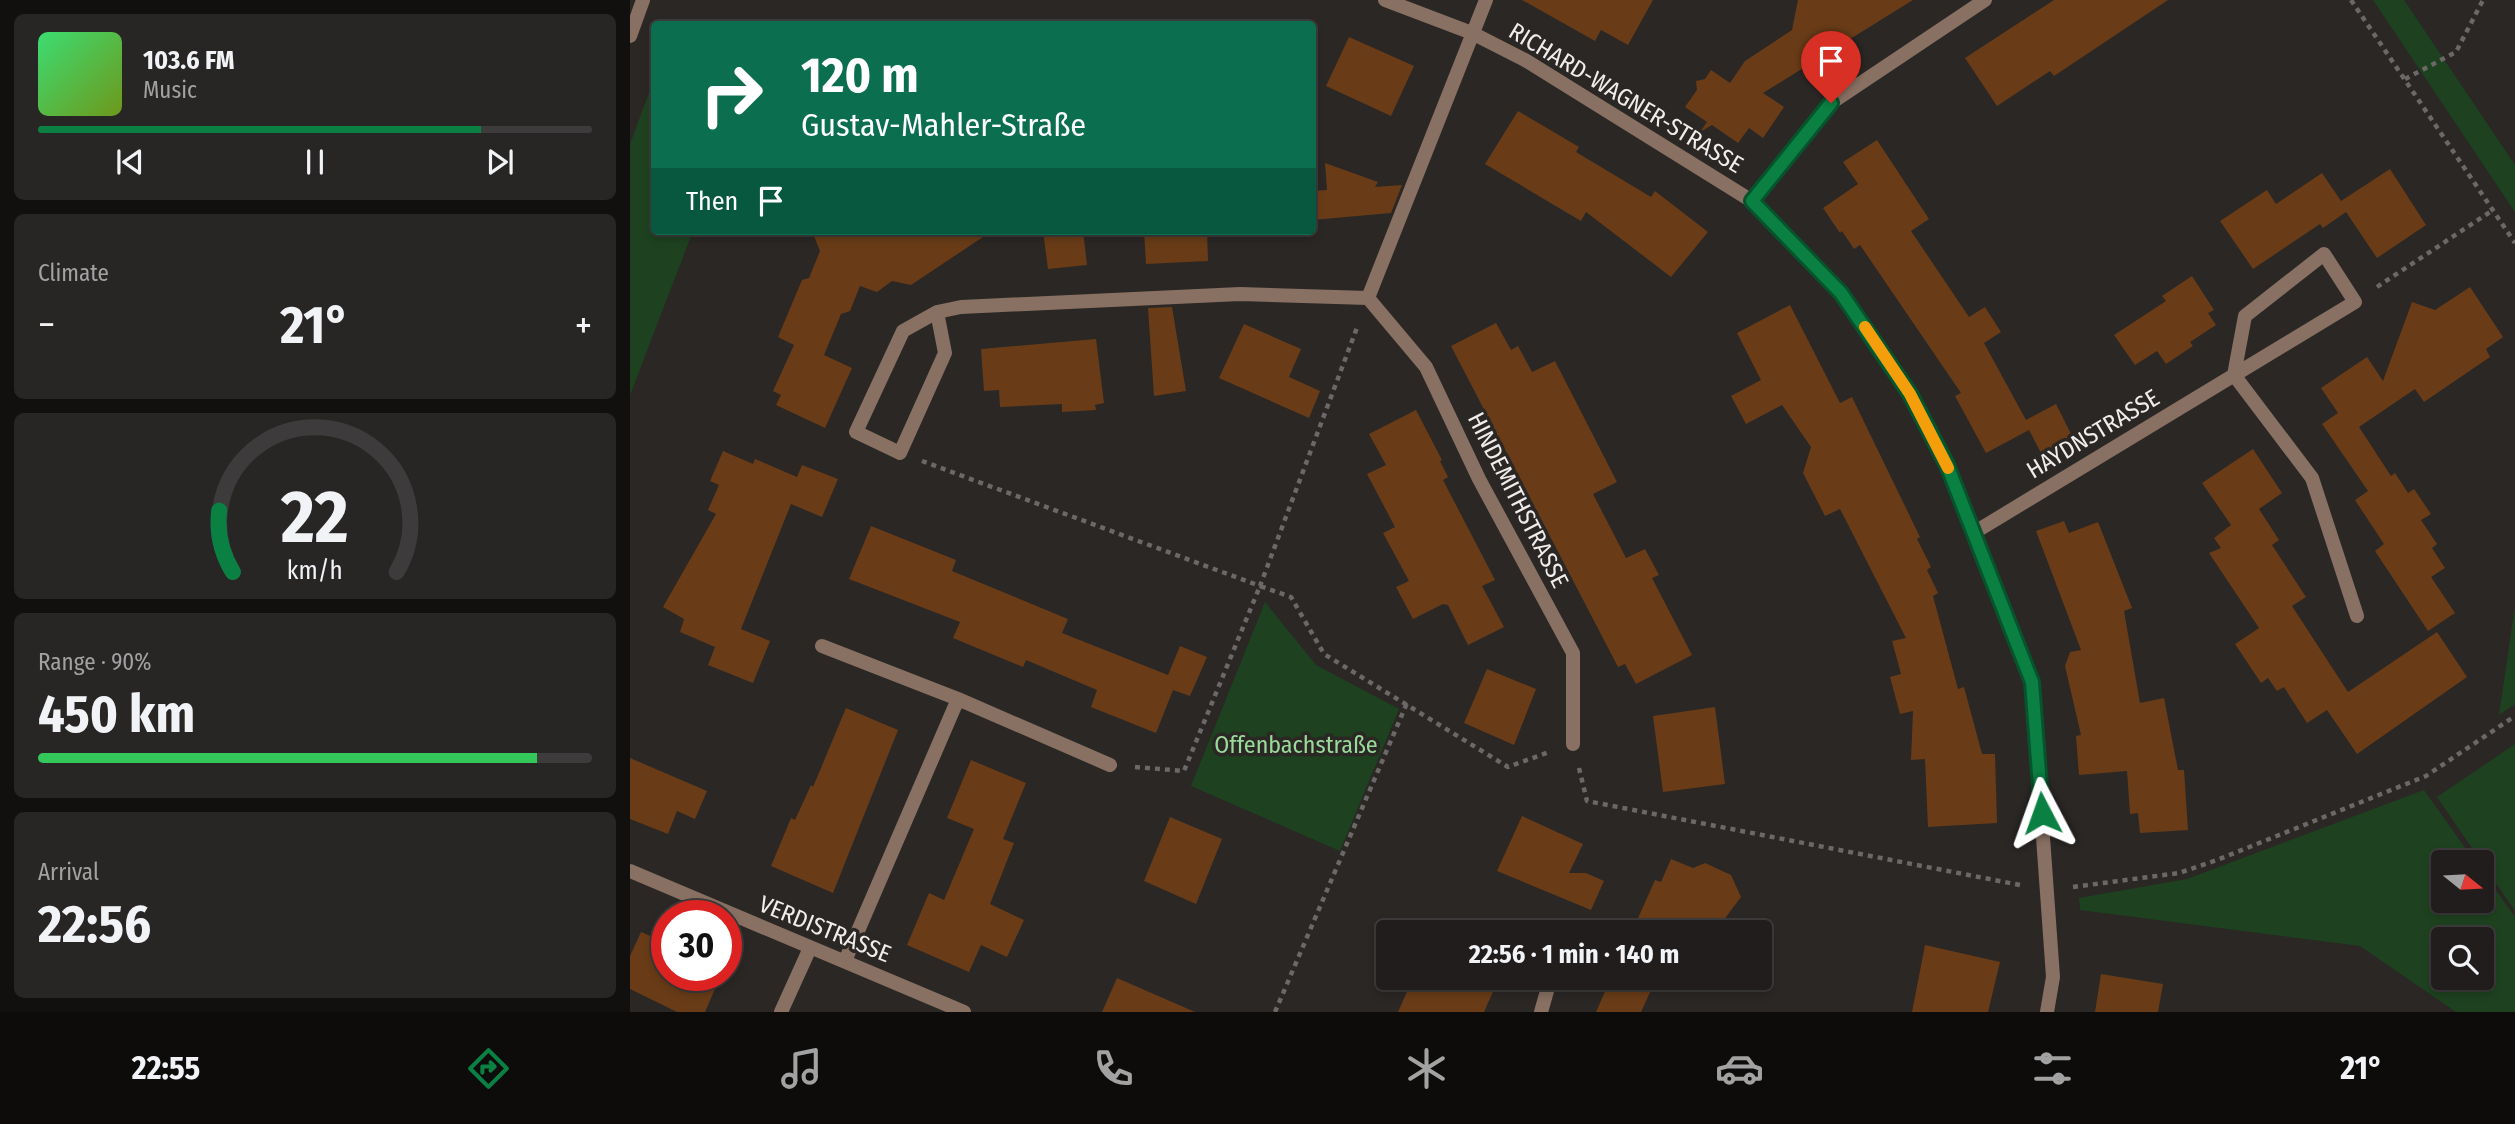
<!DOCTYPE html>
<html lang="en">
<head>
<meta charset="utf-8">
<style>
  body { margin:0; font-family:"Fira Sans Condensed",sans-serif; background:#282625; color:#f1f3f6; height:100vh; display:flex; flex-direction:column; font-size:26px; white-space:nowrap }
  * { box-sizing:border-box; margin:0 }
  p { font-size:23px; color:#a2a2a3 }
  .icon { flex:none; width:38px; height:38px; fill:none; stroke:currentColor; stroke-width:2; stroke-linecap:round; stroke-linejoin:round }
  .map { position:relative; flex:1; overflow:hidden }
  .drawer { display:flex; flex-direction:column; gap:14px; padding:14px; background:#12100f; width:630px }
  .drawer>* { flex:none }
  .top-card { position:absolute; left:21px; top:21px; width:665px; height:214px; border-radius:7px; box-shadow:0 4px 10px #0003,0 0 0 2px #3d3b3b; background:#0b6e4f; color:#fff; overflow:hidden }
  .needle { width:46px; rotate:108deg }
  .fabs { position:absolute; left:1801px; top:850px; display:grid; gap:14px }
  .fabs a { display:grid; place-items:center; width:63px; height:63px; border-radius:7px; background:#201d1c; box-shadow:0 4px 10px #0003,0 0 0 2px #3d3b3b; font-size:35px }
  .speed { position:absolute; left:21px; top:900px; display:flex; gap:14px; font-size:35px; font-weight:700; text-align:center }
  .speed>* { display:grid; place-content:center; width:91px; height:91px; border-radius:50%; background:#201d1c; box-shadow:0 4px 10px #0003,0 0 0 2px #3d3b3b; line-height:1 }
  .speed .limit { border:10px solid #d22; background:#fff; color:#111 }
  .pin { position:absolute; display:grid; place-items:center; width:60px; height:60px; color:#fff; margin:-72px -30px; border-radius:50% 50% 50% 0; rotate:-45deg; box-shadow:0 0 7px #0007 }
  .pin .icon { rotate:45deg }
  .me { position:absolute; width:77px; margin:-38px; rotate:356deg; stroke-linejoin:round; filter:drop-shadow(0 0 5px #0008) }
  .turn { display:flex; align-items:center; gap:24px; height:147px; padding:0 35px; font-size:32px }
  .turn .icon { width:91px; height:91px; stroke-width:2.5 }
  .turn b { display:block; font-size:49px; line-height:60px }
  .then { display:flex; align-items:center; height:66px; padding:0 35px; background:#0003; gap:14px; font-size:26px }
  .big { font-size:52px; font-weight:700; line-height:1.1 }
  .drawer .tile { flex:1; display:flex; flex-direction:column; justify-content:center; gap:10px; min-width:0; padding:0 24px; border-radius:10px; background:#282625 }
  .drawer .dial { align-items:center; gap:0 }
  .dial svg { height:182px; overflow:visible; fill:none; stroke:#3d3b3b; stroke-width:7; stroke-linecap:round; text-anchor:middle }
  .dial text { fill:#f1f3f6; stroke:none }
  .song { display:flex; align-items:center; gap:21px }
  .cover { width:84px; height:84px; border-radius:10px; background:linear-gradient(135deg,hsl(140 70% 55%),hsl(80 70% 35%)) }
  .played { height:7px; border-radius:4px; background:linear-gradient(90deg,#0b8043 80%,#3d3b3b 80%) }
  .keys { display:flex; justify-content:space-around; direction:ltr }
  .heat { display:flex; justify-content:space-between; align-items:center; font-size:38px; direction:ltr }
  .charge { height:10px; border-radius:5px; background:linear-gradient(90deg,#34c759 90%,#3d3b3b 0) }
  .trip { position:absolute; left:746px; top:920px; width:396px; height:70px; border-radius:7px; background:#201d1c; box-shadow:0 4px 10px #0003,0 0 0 2px #3d3b3b; font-weight:700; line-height:70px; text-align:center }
  .menu { display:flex; height:112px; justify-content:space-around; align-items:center; background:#0d0c0b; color:#a2a2a3 }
  .menu .icon { width:49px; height:49px }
  .menu .selected { color:#0b8043 }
  .menu b { font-size:32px; color:#f1f3f6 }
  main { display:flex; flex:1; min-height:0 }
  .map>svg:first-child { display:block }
</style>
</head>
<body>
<main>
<section class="drawer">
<div class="tile">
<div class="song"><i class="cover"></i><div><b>103.6 FM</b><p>Music</p></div></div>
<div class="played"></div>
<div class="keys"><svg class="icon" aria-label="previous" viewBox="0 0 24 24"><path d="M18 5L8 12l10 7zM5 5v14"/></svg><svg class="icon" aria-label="pause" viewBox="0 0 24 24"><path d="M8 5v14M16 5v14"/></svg><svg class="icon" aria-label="next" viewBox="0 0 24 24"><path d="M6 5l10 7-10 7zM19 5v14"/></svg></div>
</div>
<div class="tile"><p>Climate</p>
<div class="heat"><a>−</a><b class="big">21°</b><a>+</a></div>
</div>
<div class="tile dial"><svg viewBox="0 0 100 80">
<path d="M14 69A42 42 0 1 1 86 69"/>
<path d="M14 69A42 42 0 0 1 8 42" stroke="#0b8043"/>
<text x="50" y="56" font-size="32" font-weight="700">22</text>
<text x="50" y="72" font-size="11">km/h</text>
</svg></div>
<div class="tile"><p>Range · 90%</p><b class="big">450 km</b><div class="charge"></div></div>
<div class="tile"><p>Arrival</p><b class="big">22:56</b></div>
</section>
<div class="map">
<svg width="1885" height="1012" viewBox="0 0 1885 1012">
  <rect width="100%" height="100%" fill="#2a2725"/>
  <!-- green -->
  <path fill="#1e421f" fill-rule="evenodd" d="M 1743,0 L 1774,0 L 1885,165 L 1885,212 Z
    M 24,79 L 24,231 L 63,231 L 0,395 L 0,144 Z
    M 635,602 L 686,665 L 769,709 L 710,851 L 561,786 Z
    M 1885,606 L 1885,704 L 1869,715 Z
    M 1885,744 L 1885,911 L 1807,797 Z
    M 1794,790 L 1846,863 L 1813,863 L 1813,901 L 1852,901 L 1852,870 L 1885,917 L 1885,1012 L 1826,1012 L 1730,946 L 1450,910 L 1449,898 L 1557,879 ZM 1813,940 L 1852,940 L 1852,978 L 1813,978 Z"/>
  <!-- building -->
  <path fill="#693c17" d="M 892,0 L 1023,0 L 998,45 L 971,30 L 965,41 Z
    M 1168,0 L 1283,0 L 1133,93 L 1154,107 L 1133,138 L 1119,128 L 1108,143 L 1082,125 L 1070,132 L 1077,122 L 1055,107 L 1067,90 L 1066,81 L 1075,79 L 1081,70 L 1100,83 L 1115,61 L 1162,30 Z
    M 1424,0 L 1538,0 L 1424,76 L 1420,71 L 1367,106 L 1335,58 Z
    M 719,37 L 784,66 L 761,116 L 696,86 Z
    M 888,111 L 949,147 L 946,152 L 1021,197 L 1025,191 L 1078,232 L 1041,277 L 956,212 L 951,221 L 855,164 Z
    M 1247,140 L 1299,219 L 1281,231 L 1339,317 L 1355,307 L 1371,332 L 1354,343 L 1396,420 L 1426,404 L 1442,436 L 1411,453 L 1399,430 L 1356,453 L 1325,396 L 1331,393 L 1230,245 L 1224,249 L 1212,231 L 1210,233 L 1193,208 L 1228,184 L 1213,162 Z
    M 695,163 L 748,182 L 745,187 L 772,185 L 761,213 L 682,220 L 682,191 L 697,190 Z
    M 1760,169 L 1796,225 L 1747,258 L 1716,212 L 1693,228 L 1690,224 L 1623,269 L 1590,221 L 1637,190 L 1646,204 L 1692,173 L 1711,201 Z
    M 182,231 L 362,231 L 281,285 L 262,281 L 247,292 L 230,286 L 220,311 L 211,314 L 194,355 L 222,368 L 195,428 L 146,405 L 151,395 L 143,391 L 164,345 L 148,337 L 172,280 L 179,278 L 190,251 Z
    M 413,231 L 453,231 L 457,265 L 418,269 Z
    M 514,231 L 577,231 L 578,261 L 516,264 Z
    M 1562,276 L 1584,310 L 1578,313 L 1586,325 L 1560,342 L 1563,346 L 1536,364 L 1527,351 L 1505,365 L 1484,335 L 1536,301 L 1532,296 Z
    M 1840,287 L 1873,337 L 1856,349 L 1860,357 L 1794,402 L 1785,389 L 1729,427 L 1761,476 L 1765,473 L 1778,493 L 1784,489 L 1801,514 L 1791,520 L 1807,544 L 1802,548 L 1815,568 L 1801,577 L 1825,613 L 1798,631 L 1745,551 L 1754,544 L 1725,500 L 1738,491 L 1692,424 L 1708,413 L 1691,388 L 1737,357 L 1753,381 L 1782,302 L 1805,310 Z
    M 1160,305 L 1210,403 L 1222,397 L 1290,537 L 1287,539 L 1301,567 L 1297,570 L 1308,593 L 1303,596 L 1328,689 L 1334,687 L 1352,754 L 1365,754 L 1367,823 L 1298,827 L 1295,759 L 1281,760 L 1283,711 L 1270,714 L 1260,677 L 1271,674 L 1262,641 L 1276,638 L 1210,509 L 1195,516 L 1173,473 L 1181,447 L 1152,405 L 1116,424 L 1101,396 L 1131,380 L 1107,333 Z
    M 542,307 L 556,391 L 524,396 L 518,308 Z
    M 866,323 L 881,350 L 888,346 L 902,372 L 925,361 L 987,482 L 963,494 L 996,558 L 1015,549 L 1029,575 L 1022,578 L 1062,655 L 1006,684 L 995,664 L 988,667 L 821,346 Z
    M 614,324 L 671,349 L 659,377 L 690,391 L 679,418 L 589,378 Z
    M 466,339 L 474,403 L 465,405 L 466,410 L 432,412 L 432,404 L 370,407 L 369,390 L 354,391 L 351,349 Z
    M 786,410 L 812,460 L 810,461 L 818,477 L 813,480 L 865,580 L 852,586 L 874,627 L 838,645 L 818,605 L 813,604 L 783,619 L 766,587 L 779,581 L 753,533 L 765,527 L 737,474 L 756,465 L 739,434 Z
    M 1623,449 L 1652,493 L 1629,509 L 1649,540 L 1642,545 L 1676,597 L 1662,606 L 1718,692 L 1807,632 L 1837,677 L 1727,754 L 1697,710 L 1677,723 L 1654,687 L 1647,691 L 1638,678 L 1631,683 L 1605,644 L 1629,628 L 1579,553 L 1591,548 L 1584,538 L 1601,525 L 1572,483 Z
    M 93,451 L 123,464 L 125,459 L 167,477 L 172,465 L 208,479 L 192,517 L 161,504 L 111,629 L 140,641 L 123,683 L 78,665 L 85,647 L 50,632 L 54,619 L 33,607 L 86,514 L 78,510 L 89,485 L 80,481 Z
    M 1434,521 L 1439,533 L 1468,522 L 1502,608 L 1494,611 L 1510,703 L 1534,698 L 1548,770 L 1554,770 L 1558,830 L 1510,833 L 1508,813 L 1500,814 L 1497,771 L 1449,775 L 1446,736 L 1451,735 L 1435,666 L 1440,652 L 1451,650 L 1406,531 Z
    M 241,526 L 326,560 L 322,571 L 438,619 L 432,633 L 538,675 L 550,646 L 577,657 L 560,696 L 543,690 L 526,733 L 461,707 L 467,690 L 396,660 L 393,667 L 323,638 L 330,622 L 219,579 Z
    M 857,669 L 906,689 L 884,745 L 834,723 Z
    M 1085,707 L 1095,784 L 1033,792 L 1023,716 Z
    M 216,708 L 268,730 L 203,893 L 141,866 L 161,818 L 165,820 L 181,785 L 183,787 Z
    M 0,758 L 77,791 L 65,819 L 47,811 L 38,834 L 0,819 Z
    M 341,760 L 396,783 L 373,839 L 384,843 L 360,904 L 394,920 L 377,957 L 351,945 L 339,972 L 277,945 L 299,893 L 314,900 L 344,829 L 317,818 Z
    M 892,816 L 953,844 L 939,873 L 956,873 L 974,881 L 961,910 L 867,871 Z
    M 540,817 L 592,839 L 566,904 L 514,881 Z
    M 1041,859 L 1063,868 L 1075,863 L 1101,875 L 1111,897 L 1096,917 L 1090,933 L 1021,933 L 1005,925 L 1025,880 L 1031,882 Z
    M 828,921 L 854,933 L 823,933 Z
    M 11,932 L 37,943 L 37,975 L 91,975 L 75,1012 L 47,1012 L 0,989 L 0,956 Z
    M 1295,945 L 1370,962 L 1358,1012 L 1282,1012 Z
    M 1471,974 L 1533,984 L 1528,1012 L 1465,1012 Z
    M 487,978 L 565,1012 L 472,1012 Z
    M 783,978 L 869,978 L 854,1012 L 768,1012 Z
    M 981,978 L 1000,978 L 1022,988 L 1011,1012 L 966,1012 Z"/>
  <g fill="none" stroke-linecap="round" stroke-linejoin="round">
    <!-- path -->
    <path stroke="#6b6867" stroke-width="4.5" stroke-dasharray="5 5" stroke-linecap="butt" d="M 1721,0 L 1885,243
      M 1775,79 L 1826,52 L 1853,0
      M 1747,287 L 1863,210
      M 292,461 L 630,586 L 728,325
      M 505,767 L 554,771 L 630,586 L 661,597 L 694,654 L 878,767 L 919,752
      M 949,768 L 957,801 L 1390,885
      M 1443,887 L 1549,873 L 1587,860 L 1796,776 L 1885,716
      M 645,1012 L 777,703"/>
    <!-- minor -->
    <path stroke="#887062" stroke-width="14" d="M 755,0 L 842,33 L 895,60 L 1122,201 L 1211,293 L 1280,394 L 1317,465 L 1402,683 L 1423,977 L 1417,1012
      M 856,0 L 738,298 L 796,367 L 849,479 L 943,653 L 943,744
      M 1122,201 L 1201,103 L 1355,0
      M 307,312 L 315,353 L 270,453 L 226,432 L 273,331 L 307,312 L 331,307 L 610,294 L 738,298
      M 1345,532 L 1725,302 L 1694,254 L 1615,316 L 1604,375 L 1682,478 L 1727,616
      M 192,646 L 328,699 L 480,765
      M 0,871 L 334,1012
      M 215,961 L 328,699
      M 151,1012 L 180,948
      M 911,1012 L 917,991"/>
    <!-- tertiary -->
    <path stroke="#887062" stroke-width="14" d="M 0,36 L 13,0"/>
  </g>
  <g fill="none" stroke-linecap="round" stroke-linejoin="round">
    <!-- route casing -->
    <g stroke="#07532c" stroke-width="18">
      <path id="route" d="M 1201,103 L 1122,201 L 1211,293 L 1280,394 L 1317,465 L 1402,682 L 1412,813"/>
    </g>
    <!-- route -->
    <use href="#route" stroke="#0b8043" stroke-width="12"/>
    <!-- slow -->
    <path stroke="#f59e0b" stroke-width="12" d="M 1235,327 L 1280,394 L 1318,468"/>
  </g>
  <g text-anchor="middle" stroke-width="7" stroke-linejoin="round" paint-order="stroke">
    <!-- street labels -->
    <g font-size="24" fill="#f0edec" stroke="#2a2725">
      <text transform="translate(996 98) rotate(31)" y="8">RICHARD-WAGNER-STRASSE</text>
      <text transform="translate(1463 434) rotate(-31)" y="8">HAYDNSTRASSE</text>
      <text transform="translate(888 500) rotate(63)" y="8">HINDEMITHSTRASSE</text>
      <text transform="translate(195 929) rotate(22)" y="8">VERDISTRASSE</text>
    </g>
    <!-- park labels -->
    <g font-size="24" fill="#99da99" stroke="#2a2725">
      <text x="666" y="753">Offenbachstraße</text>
    </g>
  </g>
</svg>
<div class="fabs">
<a><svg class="needle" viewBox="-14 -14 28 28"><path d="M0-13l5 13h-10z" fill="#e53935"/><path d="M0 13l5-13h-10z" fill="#a2a2a3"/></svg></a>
<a><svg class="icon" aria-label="search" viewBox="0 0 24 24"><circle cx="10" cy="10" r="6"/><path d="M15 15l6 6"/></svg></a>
</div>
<div class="speed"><div class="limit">30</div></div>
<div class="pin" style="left:1201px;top:103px;background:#d93025"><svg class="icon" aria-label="arrive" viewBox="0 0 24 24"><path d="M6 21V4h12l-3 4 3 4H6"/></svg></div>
<svg class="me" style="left:1412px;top:813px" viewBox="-20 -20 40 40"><path d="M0-17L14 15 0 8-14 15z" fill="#0b8043" stroke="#fff" stroke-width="4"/></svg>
<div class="trip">22:56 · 1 min · 140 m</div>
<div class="top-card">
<div class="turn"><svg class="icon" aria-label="right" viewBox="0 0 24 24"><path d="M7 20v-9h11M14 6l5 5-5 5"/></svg><div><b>120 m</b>Gustav-Mahler-Straße</div></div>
<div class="then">Then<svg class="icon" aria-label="arrive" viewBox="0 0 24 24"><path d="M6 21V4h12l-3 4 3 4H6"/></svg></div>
</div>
</div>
</main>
<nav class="menu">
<b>22:55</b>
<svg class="icon selected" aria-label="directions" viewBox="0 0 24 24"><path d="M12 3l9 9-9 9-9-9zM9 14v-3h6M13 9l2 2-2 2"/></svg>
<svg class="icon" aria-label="music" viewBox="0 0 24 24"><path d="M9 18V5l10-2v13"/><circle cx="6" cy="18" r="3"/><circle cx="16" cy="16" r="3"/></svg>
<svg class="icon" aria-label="phone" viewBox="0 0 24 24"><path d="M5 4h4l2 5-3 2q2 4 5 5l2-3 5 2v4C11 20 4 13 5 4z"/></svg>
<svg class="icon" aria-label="climate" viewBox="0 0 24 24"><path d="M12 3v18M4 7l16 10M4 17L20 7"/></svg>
<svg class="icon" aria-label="car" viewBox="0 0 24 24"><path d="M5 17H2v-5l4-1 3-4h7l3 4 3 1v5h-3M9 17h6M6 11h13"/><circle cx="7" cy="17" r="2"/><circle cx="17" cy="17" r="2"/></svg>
<svg class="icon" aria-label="filters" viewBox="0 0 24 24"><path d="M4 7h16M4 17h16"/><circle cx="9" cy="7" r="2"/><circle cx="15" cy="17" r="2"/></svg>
<b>21°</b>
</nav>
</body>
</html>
